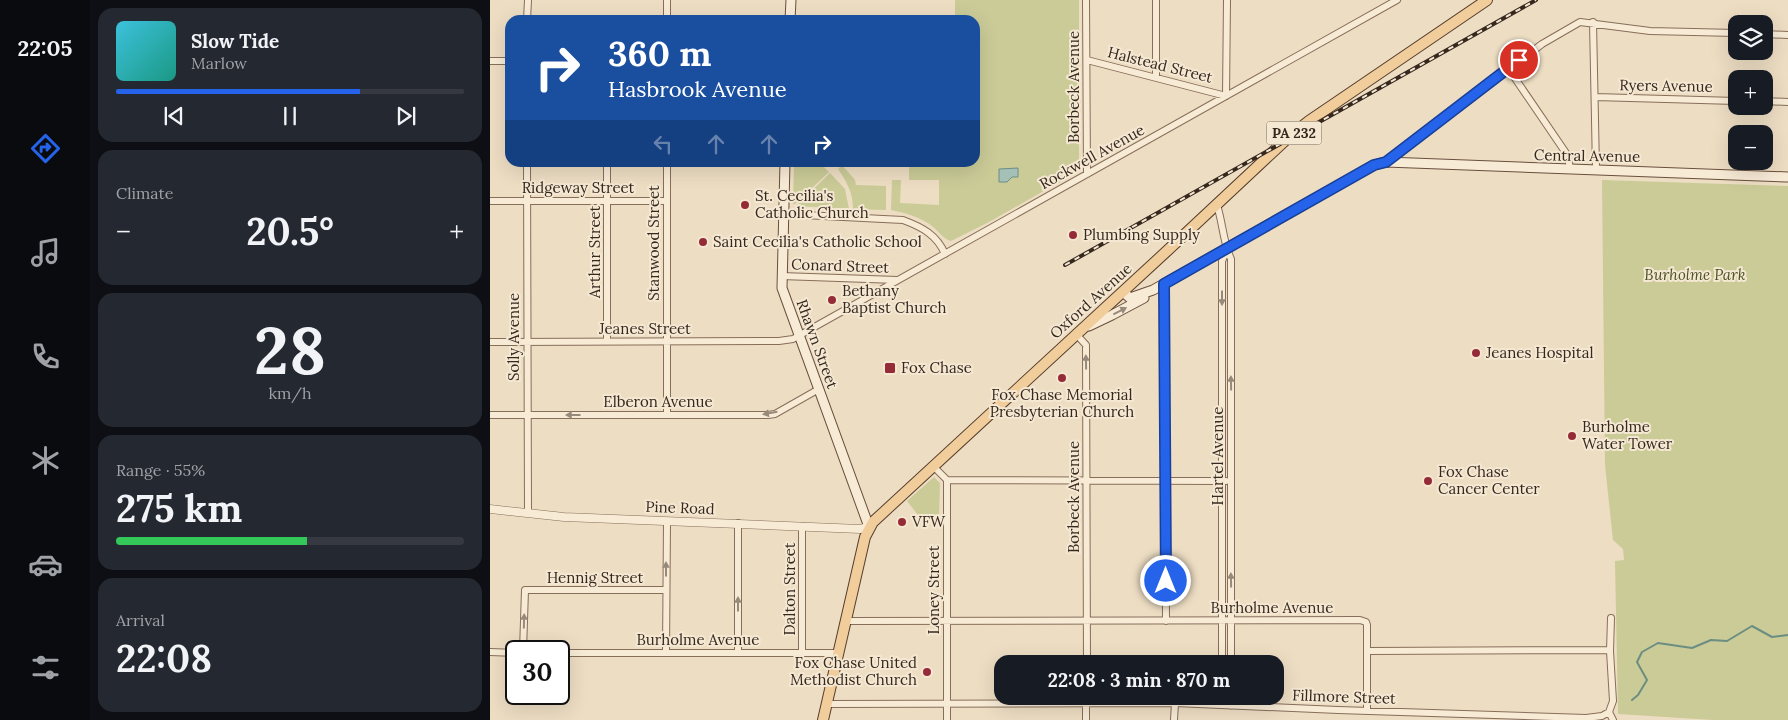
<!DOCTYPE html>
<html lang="en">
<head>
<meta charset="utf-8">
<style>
  body { margin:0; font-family:Lora,serif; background:#242831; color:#f1f3f6; height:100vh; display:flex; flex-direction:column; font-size:19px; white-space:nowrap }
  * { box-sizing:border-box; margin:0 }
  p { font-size:16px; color:#9ea1a6 }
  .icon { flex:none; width:28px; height:28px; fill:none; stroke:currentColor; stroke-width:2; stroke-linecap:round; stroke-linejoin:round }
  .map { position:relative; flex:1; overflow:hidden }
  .sheet { display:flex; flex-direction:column; gap:8px; padding:8px; background:#0d0f14; width:400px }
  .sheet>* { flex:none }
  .hud { position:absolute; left:15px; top:15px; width:475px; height:152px; border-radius:15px; box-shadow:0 5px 20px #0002; background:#1a4fa0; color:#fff; overflow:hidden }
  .buttons { position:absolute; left:1238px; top:15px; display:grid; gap:10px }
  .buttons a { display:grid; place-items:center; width:45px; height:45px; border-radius:10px; background:#171b24; box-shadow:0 5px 20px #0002; font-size:25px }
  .speed { position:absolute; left:15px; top:640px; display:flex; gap:10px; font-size:25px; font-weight:700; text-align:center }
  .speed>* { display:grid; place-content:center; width:65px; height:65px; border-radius:50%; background:#171b24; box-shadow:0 5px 20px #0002; line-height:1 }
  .speed .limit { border:2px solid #111; border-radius:8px; background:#fff; color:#111 }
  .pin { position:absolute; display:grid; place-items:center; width:42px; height:42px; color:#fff; margin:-21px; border:2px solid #fff; border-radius:50%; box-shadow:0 1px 5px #0007 }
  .me { position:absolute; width:55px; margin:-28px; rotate:0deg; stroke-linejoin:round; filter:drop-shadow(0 0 4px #0008) }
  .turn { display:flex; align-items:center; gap:18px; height:105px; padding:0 20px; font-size:22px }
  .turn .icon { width:65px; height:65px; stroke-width:2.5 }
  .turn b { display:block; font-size:35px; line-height:42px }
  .lanes { display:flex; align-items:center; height:48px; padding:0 20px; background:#0003; justify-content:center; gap:25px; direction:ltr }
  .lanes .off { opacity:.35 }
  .big { font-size:38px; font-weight:700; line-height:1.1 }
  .sheet .widget { flex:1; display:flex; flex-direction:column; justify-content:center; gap:8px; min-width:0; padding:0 18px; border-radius:15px; background:#242831 }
  .sheet .dial { align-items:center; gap:0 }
  .dial b { font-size:65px; line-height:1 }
  .song { display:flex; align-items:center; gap:15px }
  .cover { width:60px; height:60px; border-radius:8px; background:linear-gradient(135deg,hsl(190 70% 55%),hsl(170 70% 35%)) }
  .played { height:5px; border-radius:2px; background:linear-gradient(90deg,#2563eb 70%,#363941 70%) }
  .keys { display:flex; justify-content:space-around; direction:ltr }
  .heat { display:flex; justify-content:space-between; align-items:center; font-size:28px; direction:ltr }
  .charge { height:8px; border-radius:4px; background:linear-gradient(90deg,#34c759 55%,#363941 0) }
  .trip { position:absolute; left:504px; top:655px; width:290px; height:50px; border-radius:15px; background:#171b24; box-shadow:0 5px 20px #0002; font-weight:700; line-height:50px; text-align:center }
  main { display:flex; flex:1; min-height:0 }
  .menu { display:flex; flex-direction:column; width:90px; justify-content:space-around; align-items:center; background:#090b0e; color:#9ea1a6 }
  .menu .icon { width:35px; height:35px }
  .menu .on { color:#2563eb }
  .menu b { font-size:22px; color:#f1f3f6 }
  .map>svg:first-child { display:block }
</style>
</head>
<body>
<main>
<nav class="menu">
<b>22:05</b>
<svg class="icon on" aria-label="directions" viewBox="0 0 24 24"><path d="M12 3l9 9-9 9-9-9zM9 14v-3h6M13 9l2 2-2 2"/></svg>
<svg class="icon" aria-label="music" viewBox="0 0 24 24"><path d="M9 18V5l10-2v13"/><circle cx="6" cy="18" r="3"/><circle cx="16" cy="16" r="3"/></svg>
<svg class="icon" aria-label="phone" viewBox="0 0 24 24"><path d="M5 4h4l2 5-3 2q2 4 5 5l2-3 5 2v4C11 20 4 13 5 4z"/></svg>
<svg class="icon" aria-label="climate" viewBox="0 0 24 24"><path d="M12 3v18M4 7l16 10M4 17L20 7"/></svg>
<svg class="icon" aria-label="car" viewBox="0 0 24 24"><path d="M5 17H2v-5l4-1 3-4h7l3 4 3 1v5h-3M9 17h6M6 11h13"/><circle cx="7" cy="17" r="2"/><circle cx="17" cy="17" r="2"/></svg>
<svg class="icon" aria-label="filters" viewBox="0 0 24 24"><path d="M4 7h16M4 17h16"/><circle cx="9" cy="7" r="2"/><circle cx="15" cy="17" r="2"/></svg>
</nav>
<section class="sheet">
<div class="widget">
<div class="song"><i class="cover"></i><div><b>Slow Tide</b><p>Marlow</p></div></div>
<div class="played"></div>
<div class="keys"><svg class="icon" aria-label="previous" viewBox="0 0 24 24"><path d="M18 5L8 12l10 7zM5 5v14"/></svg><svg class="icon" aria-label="pause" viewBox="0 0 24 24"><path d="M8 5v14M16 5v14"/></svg><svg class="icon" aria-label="next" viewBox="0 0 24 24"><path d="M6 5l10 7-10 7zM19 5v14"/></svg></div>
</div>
<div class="widget"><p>Climate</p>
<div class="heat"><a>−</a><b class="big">20.5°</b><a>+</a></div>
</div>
<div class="widget dial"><b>28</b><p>km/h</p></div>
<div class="widget"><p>Range · 55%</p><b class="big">275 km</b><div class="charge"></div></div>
<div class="widget"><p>Arrival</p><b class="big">22:08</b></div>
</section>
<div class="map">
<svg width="1298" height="720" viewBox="0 0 1298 720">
  <rect width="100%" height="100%" fill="#edddc3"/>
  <!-- green -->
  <path fill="#cacb97" d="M 465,0 L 589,0 L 589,171 L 499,222 L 461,241 C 453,239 449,231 442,226 C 430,217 416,213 401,210 L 402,180 L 411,180 L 410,203 L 449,205 L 449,180 L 419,180 L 419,163 L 485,162 L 485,20 L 465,20 Z
    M 308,15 L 360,19 L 360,20 L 308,20 Z
    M 304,163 L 330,163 L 339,172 L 305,204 L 303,204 Z
    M 352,165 L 365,180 L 366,185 L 396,186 L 396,210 L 363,209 C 363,193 357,182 348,169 Z
    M 340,173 L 355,189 L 359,209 L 306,206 Z
    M 1112,180 L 1298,186 L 1298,720 L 1223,720 L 1128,714 L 1125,561 L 1134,560 L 1133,549 L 1123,540 L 1115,465 Z
    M 444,477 L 450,483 L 449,516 L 428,515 L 417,501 Z"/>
  <!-- water -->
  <path fill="#a5c0b6" stroke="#6c8e82" d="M 528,168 L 528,177 L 522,177 L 517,182 L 509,182 L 509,169 Z"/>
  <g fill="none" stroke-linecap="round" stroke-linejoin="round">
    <!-- stream -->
    <path stroke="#6c8e82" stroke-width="2" d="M 1142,700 L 1148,695 L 1157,680 L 1147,662 L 1152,652 L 1168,643 L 1202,648 L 1221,640 L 1237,641 L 1262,626 L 1282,637 L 1298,635"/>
    <!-- minor casing -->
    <g stroke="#876e5a" stroke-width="8">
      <path id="minor" d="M 177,0 L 177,20
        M 596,0 L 597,174
        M 37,20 L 38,0
        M 1103,22 L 1106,169
        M 1274,34 L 1298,35
        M 597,60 L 736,96 L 737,0
        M 0,61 L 20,61
        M 1018,68 L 1078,156 L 1080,170
        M 666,76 L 666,0
        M 1105,97 L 1246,101
        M 1274,101 L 1298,102
        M 37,162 L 38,512
        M 117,162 L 117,341
        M 177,162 L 177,414
        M 896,162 L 1052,44 L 1090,22 L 1160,31 L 1246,33
        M 0,201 L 177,201
        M 727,205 C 733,224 733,242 741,259 L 741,664
        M 294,214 L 413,220 C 432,227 447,235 455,254
        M 291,276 L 407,280
        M 674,284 L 676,621
        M 586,334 L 596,345 L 597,664
        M 0,342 L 289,341 L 303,339 L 907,0
        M 0,415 L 278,415 L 285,414 L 329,389
        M 443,466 L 457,480 L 457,720
        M 457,480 L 736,481
        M 248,523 L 248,653
        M 312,526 L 312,653
        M 356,621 L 870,620 L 876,622 L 877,625 L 877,711
        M 33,651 L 35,590 L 176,590
        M 877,651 L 1120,650
        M 0,652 L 26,653
        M 69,653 L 348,653
        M 176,653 L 177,521
        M 732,664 L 732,261 L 737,250
        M 596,696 L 596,720
        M 337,704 L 685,703 L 848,710 L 1096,718 L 1112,716 L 1119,712 L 1123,720
        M 741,706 L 741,696
        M 1119,712 L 1123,701 L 1120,651 L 1121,618
        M 684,720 L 685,703"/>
    </g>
    <!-- tertiary casing -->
    <g stroke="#876e5a" stroke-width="9">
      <path id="tertiary" d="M 0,509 L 74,517 L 370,529 L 379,527"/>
    </g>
    <!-- secondary casing -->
    <g stroke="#694f3d" stroke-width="11">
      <path id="secondary" d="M 300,20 L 301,0
        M 295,162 L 292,288 L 379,527
        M 633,292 L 640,298 L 663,290 L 884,165 L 896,162 C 1030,167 1164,172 1298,177
        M 599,326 L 622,315 L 654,298"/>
    </g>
    <!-- primary casing -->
    <g stroke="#553d2e" stroke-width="12">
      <path id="primary" d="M 333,720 L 375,537 L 383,522 L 678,250 L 801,135 L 819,121 L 997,0"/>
    </g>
    <!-- minor -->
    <use href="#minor" stroke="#f8ebd6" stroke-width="6"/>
    <!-- tertiary -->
    <use href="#tertiary" stroke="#f8ebd6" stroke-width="8"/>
    <!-- secondary -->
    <use href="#secondary" stroke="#f8ebd6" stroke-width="9"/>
    <!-- primary -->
    <use href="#primary" stroke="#f0cd9b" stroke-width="10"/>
    <!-- rail casing -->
    <g stroke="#37281e" stroke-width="4">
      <path id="rail" d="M 575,265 L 1046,0"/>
    </g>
    <!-- rail -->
    <use href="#rail" stroke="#f5e8d3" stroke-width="2" stroke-dasharray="5.5" stroke-linecap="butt"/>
  </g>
  <!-- one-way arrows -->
  <defs><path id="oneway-solid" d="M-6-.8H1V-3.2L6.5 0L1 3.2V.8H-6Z" transform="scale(1.25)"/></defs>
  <g fill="#988a7a">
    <use href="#oneway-solid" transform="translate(732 298) rotate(90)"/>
    <use href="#oneway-solid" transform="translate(630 311) rotate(-27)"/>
    <use href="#oneway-solid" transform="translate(596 362) rotate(-91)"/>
    <use href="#oneway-solid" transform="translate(741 383) rotate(-91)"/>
    <use href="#oneway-solid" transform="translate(280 413) rotate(170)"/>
    <use href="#oneway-solid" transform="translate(83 415) rotate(180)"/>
    <use href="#oneway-solid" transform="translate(176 569) rotate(-90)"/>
    <use href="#oneway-solid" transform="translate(741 580) rotate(-91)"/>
    <use href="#oneway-solid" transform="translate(248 604) rotate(-90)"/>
    <use href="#oneway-solid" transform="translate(34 621) rotate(-89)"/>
  </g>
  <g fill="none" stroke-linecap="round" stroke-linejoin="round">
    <!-- route casing -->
    <g stroke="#184099" stroke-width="12">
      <path id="route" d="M 676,581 L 674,284 L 884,165 L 896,162 L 1029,60"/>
    </g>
    <!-- route -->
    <use href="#route" stroke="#2563eb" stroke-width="9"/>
  </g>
  <!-- markers -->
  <g fill="#952b36" stroke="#f5e8d3" stroke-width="2">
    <circle cx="255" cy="205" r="5"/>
    <circle cx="583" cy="235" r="5"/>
    <circle cx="213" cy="242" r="5"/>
    <circle cx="342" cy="300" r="5"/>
    <circle cx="986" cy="353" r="5"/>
    <rect x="394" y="362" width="12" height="12" rx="2.5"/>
    <circle cx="572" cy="378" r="5"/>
    <circle cx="1082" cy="436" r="5"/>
    <circle cx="938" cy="481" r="5"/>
    <circle cx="412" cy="522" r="5"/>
    <circle cx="437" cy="672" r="5"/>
  </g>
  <g text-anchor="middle" stroke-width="4" stroke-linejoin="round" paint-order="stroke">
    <!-- shield labels -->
    <rect fill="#f5e8d3" stroke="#706254" stroke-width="1" x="776.5" y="121.5" width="55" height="23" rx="4"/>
    <g font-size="14" font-weight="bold" fill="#37281e">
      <text x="804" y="138">PA 232</text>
    </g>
    <!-- street labels -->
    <g font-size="15" fill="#37281e" stroke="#f5e8d3">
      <text transform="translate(670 65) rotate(14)" y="5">Halstead Street</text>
      <text transform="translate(1176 86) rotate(1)" y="5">Ryers Avenue</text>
      <text transform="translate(584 87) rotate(-90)" y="5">Borbeck Avenue</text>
      <text transform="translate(1097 156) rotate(1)" y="5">Central Avenue</text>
      <text transform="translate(602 157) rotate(-29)" y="5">Rockwell Avenue</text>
      <text x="88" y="193">Ridgeway Street</text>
      <text transform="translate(164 243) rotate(-90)" y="5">Stanwood Street</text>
      <text transform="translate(105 252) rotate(-90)" y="5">Arthur Street</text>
      <text transform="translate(350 266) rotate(2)" y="5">Conard Street</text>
      <text transform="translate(601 301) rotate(-42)" y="5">Oxford Avenue</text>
      <text x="155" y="334">Jeanes Street</text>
      <text transform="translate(24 337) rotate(-90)" y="5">Solly Avenue</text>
      <text transform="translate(327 344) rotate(70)" y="5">Rhawn Street</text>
      <text x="168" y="407">Elberon Avenue</text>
      <text transform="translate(728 456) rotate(-90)" y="5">Hartel Avenue</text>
      <text transform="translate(584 497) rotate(-90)" y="5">Borbeck Avenue</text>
      <text transform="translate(190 508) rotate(2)" y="5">Pine Road</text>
      <text x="105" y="583">Hennig Street</text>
      <text transform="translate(300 589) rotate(-90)" y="5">Dalton Street</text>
      <text transform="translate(444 590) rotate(-90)" y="5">Loney Street</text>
      <text x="782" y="613">Burholme Avenue</text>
      <text x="208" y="645">Burholme Avenue</text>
      <text transform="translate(854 697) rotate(2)" y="5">Fillmore Street</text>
    </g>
    <!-- poi labels -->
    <g font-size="15" fill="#37281e" stroke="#f5e8d3" text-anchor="start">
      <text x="265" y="201">St. Cecilia's<tspan x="265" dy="17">Catholic Church</tspan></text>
      <text x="593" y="240">Plumbing Supply</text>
      <text x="223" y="247">Saint Cecilia's Catholic School</text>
      <text x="352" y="296">Bethany<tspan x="352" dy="17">Baptist Church</tspan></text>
      <text x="996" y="358">Jeanes Hospital</text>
      <text x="411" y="373">Fox Chase</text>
      <text x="572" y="400" text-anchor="middle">Fox Chase Memorial<tspan x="572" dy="17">Presbyterian Church</tspan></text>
      <text x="1092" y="432">Burholme<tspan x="1092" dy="17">Water Tower</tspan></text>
      <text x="948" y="477">Fox Chase<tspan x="948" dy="17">Cancer Center</tspan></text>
      <text x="422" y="527">VFW</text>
      <text x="427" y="668" text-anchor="end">Fox Chase United<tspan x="427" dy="17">Methodist Church</tspan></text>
    </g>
    <!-- park labels -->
    <g font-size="15" font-style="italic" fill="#4c5425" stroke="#f5e8d3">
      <text x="1205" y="280">Burholme Park</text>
    </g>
  </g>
</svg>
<div class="buttons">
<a><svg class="icon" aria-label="layers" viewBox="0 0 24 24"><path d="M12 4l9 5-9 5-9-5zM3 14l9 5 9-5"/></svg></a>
<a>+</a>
<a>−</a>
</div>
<div class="speed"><div class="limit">30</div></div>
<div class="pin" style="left:1029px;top:60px;background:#d93025"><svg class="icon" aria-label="arrive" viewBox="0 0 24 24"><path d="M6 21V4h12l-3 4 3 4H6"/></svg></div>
<svg class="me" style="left:676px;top:581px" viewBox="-20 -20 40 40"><circle r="17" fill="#2563eb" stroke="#fff" stroke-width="3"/><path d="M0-11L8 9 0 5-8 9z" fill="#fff"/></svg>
<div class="trip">22:08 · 3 min · 870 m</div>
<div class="hud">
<div class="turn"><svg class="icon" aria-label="right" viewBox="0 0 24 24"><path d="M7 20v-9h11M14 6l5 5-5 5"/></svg><div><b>360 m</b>Hasbrook Avenue</div></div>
<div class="lanes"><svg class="icon off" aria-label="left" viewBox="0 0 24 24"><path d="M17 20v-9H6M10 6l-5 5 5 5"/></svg><svg class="icon off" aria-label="ahead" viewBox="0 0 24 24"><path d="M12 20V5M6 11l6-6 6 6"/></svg><svg class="icon off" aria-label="ahead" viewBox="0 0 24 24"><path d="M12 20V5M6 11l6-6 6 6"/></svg><svg class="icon" aria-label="right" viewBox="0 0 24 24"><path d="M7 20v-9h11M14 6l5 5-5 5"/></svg></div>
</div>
</div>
</main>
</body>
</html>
